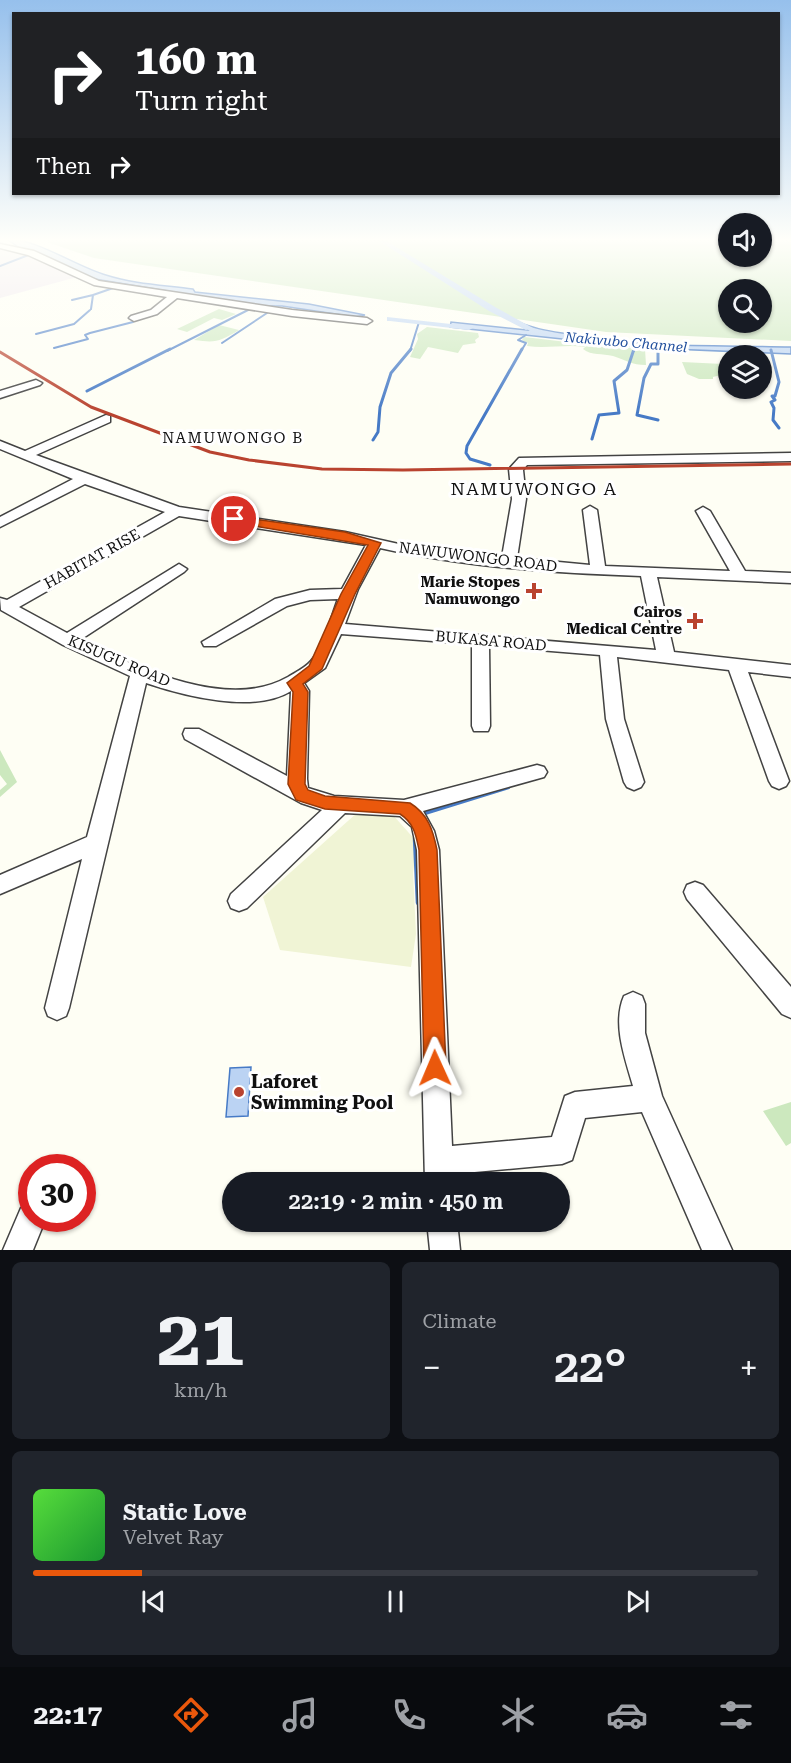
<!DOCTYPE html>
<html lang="en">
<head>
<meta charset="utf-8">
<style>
  body { margin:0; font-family:"Roboto Serif",serif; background:#20242c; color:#f1f3f6; height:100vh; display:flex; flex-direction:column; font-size:22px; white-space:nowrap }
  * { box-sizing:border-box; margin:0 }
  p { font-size:20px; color:#9ea1a6 }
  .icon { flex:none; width:33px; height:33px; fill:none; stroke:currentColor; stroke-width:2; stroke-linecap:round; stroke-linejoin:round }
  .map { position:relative; height:1250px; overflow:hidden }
  .panel { display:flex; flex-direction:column; gap:12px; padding:12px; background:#0d0f14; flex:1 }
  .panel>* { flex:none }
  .top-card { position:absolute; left:12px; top:12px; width:768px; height:183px; border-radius:0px; box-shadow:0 2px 4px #0004; background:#202124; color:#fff; overflow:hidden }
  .controls { position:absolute; left:718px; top:213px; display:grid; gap:12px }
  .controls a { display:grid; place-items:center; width:54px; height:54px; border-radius:50%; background:#171b24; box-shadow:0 2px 4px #0004; font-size:30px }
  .speed { position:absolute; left:18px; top:1154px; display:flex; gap:12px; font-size:30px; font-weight:700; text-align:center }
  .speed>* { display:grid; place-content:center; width:78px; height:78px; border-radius:50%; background:#171b24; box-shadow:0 2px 4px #0004; line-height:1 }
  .speed .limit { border:9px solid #d22; background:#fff; color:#111 }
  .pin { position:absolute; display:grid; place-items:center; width:51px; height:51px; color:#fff; margin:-26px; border:3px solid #fff; border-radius:50%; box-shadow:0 2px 6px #0007 }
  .me { position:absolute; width:66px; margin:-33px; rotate:359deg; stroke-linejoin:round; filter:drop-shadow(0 0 4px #0008) }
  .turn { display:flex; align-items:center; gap:21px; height:126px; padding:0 24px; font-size:27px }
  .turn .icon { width:78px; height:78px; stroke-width:2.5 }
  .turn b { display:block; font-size:42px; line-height:51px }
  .then { display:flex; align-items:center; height:57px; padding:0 24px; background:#0003; gap:12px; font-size:22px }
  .big { font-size:45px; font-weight:600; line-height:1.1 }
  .panel .tile { flex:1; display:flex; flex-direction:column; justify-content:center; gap:9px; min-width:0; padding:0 21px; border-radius:9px; background:#20242c }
  .panel .dial { align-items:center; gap:0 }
  .dial b { font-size:78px; line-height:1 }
  .song { display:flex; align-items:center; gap:18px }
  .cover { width:72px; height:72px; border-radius:9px; background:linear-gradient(135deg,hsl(110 70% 55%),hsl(130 70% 35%)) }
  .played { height:6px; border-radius:3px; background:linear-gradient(90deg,#ea580c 15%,#363941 15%) }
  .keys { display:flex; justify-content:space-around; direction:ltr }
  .heat { display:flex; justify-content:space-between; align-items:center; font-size:33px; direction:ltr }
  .panel .tiles { flex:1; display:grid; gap:12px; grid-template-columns:1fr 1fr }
  .tile:last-child { grid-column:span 2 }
  .trip { position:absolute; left:222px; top:1172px; width:348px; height:60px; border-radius:30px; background:#171b24; box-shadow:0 2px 4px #0004; font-weight:600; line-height:60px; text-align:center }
  .tab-bar { display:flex; height:96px; justify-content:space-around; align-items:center; background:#090b0e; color:#9ea1a6 }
  .tab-bar .icon { width:42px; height:42px }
  .tab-bar .active { color:#ea580c }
  .tab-bar b { font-size:27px; color:#f1f3f6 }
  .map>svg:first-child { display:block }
</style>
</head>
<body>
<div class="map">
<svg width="791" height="1250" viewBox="0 0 791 1250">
  <rect width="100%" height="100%" fill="#fefef4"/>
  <!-- industrial -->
  <path fill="#eee5ed" d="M 0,243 L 77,277 L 0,298 Z"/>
  <!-- farmland -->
  <path fill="#f0f4d5" d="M 358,812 L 392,814 L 417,842 L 413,873 L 416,934 L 411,967 L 280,950 L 263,897 Z"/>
  <!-- green -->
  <path fill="#cce8be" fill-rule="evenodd" d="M 38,239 L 729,239 L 729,256 L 762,256 L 762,239 L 791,239 L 791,341 L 606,332 L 94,258 ZM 729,290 L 762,290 L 762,322 L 729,322 Z
    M 219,309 L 236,314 L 222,320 L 214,318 L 187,332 L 177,329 Z
    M 219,325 L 239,330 C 219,342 216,343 194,340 Z
    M 427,327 L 478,333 L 479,337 L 475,340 L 476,343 L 463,345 L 458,353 L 428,347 L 420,359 L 410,357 L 418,339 L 417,334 Z
    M 524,337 L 584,344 L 585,347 C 565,344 547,349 527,346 L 528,343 L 522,340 Z
    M 588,344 L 645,349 L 646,365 C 632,365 625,360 613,356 C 602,353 592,356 583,349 Z
    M 682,362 L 723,364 L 721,375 L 713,377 L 713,379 L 699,379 L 687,374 Z
    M 0,750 L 17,782 L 0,797 L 0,790 L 7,784 L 0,775 Z
    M 791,1102 L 791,1143 L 786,1146 L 763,1111 Z"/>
  <!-- water -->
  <path fill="#bbd3f3" stroke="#467ac6" stroke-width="1.5" d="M 7,239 C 38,239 75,266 106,275 C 134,284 163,285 193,289 L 195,292 L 309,304 L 365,315 L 356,317 L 282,306 L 259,306 L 95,279 L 21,249 Z
    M 513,320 C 539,331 553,331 580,336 C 652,348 719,345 791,347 L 791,354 L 647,348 L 450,327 L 451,322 L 527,330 Z
    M 251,1067 L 248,1116 L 226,1117 L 230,1068 Z"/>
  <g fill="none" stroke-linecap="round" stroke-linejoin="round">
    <!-- stream-far2 -->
    <path stroke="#467ac6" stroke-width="2" d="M 0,266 L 31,254
      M 72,300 L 93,295
      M 91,309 L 93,295 L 116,287
      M 36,334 L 74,324 L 90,310
      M 222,343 L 270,311
      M 54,348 L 88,339 L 85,335 L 90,333 L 133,322
      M 167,351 L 252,308
      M 410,351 L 419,322
      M 521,351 L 526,343 L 518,340 L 526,335
      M 634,351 L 635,345
      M 657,351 L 661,347"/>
    <!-- stream-far1 -->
    <path stroke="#467ac6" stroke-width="3" d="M 771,350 L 779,382 L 775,396 L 772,396 L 775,400 L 771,402 L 774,408 L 773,420 L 779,428
      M 746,388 L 746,397
      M 87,391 L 170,349
      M 658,420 L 637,415 L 644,378 L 651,364 L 658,364 L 658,349
      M 592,439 L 599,415 L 619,413 L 614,381 L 627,370 L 634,349
      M 373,440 L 378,432 L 380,407 L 391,373 L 411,349
      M 490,465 L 470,459 L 466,453 L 467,446 L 522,349"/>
    <!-- stream -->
    <path stroke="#467ac6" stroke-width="4.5" d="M 421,814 L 508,787
      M 415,838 L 418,903"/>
    <!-- canal -->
    <path fill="#bbd3f3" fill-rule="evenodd" d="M 376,239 L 383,239 L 495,307 L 533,328 L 526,330 L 489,311 Z
      M 387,317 L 469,326 L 473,328 L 469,330 L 390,321 L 387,321 Z"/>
    <!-- minor casing -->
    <g stroke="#434343" stroke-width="3">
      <path id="minor" d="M 0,244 L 34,251 L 99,281 L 292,310 L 367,318 L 372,321 L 367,324 L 292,316 L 177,298 L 157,314 L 134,321 L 129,318 L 131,316 L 151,310 L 167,297 L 94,285 L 28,255 L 0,248 Z
        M 36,380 L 42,383 L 40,385 L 0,398 L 0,391 Z
        M 106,415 L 110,416 L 110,422 L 36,455 L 179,507 L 345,532 L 421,549 L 502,557 L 512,499 L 509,469 L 519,458 L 791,453 L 791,461 L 527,465 L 523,470 L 526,499 L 517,558 L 590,565 L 583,510 L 590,506 L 597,510 L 605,566 L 730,571 L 696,511 L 703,507 L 710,511 L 745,571 L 791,573 L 791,583 L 657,577 L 674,652 L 791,665 L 791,677 L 748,672 L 789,781 L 786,786 L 779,789 L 772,786 L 769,781 L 729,670 L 617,657 L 624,719 L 644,782 L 641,787 L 634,790 L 627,787 L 624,782 L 606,719 L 600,655 L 489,646 L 490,726 L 488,731 L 474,731 L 472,726 L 472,644 L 341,634 L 325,668 L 304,683 L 309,691 L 307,779 L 308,788 L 334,796 L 404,800 L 537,765 L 544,767 L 547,772 L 544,777 L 423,811 L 434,831 L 439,850 L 452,1146 L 552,1137 L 565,1096 L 575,1092 L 633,1086 C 625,1058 612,1024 624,996 L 633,992 L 642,996 L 645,1004 L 645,1033 L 662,1096 L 732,1250 L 702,1250 L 642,1112 L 585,1118 L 572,1160 L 562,1164 L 453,1174 L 453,1182 L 425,1182 L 417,850 L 412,827 L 400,816 L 345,813 L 247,908 L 239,911 L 231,908 L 228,901 L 231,894 L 322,810 L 301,803 L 185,739 L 183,734 L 185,729 L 199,729 L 287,776 L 291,691 C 254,714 185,696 146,683 L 69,1008 L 66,1016 L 57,1020 L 48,1016 L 45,1008 L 82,859 L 0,894 L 0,875 L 87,837 L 130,676 L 63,645 L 1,610 L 0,598 L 7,600 L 165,512 L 85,484 L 0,527 L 0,517 L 73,479 L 0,449 L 0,441 L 25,451 ZM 179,516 L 366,545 L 342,589 L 310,590 L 275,599 L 202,642 L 204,646 L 216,646 L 287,606 L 310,600 L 338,599 C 330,620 325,644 311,661 C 305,668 296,672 288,677 C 227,712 137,667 80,640 L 184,572 L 187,569 L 179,564 L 67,633 L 19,607 ZM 380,548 C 465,567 554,573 641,576 L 656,650 L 345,624 L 358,589 Z
        M 695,882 L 703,885 L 791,987 L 791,1018 L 782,1014 L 687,899 L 684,892 L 687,885 Z
        M 31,1203 L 32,1218 L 46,1218 L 33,1250 L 3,1250 L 21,1208 Z
        M 427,1221 L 457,1221 L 460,1250 L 430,1250 Z"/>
    </g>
    <!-- minor -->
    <use href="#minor" fill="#fff" fill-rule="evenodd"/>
    <!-- rail -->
    <path stroke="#b9432f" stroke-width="3" d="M 0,352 L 91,407 L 210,452 L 249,460 L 322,469 L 403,470 L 791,464"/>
  </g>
  <!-- sky -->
  <linearGradient id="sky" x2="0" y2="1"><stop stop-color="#96c0ec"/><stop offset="0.58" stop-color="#fffffa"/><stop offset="1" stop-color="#fffffa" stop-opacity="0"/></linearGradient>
  <rect width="791" height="414" fill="url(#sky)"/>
  <!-- route -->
  <path fill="#ea580c" stroke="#983908" stroke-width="1.5" d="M 234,516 L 345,532 L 381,543 L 355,594 L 322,669 L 303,684 L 308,692 L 305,784 L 308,790 L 325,796 L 410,803 C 428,814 433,830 437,850 L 446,1068 L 443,1075 L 435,1078 L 427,1075 L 424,1068 L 419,850 C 416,835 414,823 400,814 L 325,809 L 296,800 L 288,784 L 293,692 L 287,683 L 309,666 L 341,594 L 368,545 L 230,522 L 230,517 Z"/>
  <!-- markers -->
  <g fill="#b9432f" stroke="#fff" stroke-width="2">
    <path d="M531 582h6v6h6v6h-6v6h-6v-6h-6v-6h6z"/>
    <path d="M692 612h6v6h6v6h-6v6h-6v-6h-6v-6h6z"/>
    <circle cx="239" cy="1092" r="6"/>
  </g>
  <g text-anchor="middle" stroke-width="6" stroke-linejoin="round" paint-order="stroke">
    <!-- far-water labels -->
    <g font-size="14" font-style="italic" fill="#1f4d9c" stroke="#fff">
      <text transform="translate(626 342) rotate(5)" y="5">Nakivubo Channel</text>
    </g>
    <!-- far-quarter labels -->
    <g font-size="15" letter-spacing="1.5" fill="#101010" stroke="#fff">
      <text x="233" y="443">NAMUWONGO B</text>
    </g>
    <!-- street labels -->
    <g font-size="15" fill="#101010" stroke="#fff">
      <text transform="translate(478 557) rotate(7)" y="5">NAWUWONGO ROAD</text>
      <text transform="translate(92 559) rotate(-29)" y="5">HABITAT RISE</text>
      <text transform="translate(491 641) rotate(5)" y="5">BUKASA ROAD</text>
      <text transform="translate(119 661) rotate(23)" y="5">KISUGU ROAD</text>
    </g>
    <!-- poi labels -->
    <g font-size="15" font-weight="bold" fill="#101010" stroke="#fff" text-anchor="end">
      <text x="520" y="587">Marie Stopes<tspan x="520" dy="17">Namuwongo</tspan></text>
      <text x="682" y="617">Cairos<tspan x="682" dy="17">Medical Centre</tspan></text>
    </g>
    <!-- quarter labels -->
    <g font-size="18" letter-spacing="1.5" fill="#101010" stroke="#fff">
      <text x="534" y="495">NAMUWONGO A</text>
    </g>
    <!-- near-poi labels -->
    <g font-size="18" font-weight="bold" fill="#101010" stroke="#fff" text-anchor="start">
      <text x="251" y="1088">Laforet<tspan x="251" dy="21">Swimming Pool</tspan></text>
    </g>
  </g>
</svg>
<div class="controls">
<a><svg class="icon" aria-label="sound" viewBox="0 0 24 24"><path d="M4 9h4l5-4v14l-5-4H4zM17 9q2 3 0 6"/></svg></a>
<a><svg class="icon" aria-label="search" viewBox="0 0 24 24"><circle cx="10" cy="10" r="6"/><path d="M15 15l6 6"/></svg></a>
<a><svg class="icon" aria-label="layers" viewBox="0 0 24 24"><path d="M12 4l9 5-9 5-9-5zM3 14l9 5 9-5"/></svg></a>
</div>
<div class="speed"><div class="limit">30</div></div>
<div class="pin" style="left:234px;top:519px;background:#d93025"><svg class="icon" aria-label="arrive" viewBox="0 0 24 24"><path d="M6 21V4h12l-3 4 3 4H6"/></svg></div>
<svg class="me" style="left:435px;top:1068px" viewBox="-20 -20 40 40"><path d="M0-17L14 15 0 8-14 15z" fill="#ea580c" stroke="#fff" stroke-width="4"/></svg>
<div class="trip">22:19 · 2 min · 450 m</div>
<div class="top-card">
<div class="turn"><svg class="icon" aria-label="right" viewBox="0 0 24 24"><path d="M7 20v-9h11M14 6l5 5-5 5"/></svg><div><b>160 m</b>Turn right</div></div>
<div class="then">Then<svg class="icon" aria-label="right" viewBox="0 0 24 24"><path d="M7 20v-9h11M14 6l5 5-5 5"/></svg></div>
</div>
</div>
<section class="panel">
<div class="tiles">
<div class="tile dial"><b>21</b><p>km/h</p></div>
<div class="tile"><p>Climate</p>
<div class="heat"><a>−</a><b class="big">22°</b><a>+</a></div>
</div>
<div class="tile">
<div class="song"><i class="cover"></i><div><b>Static Love</b><p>Velvet Ray</p></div></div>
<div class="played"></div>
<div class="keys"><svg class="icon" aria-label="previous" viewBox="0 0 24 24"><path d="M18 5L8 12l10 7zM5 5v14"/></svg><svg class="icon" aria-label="pause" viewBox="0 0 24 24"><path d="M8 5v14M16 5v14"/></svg><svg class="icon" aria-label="next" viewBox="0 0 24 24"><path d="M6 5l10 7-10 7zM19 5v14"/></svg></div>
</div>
</div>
</section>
<nav class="tab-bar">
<b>22:17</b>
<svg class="icon active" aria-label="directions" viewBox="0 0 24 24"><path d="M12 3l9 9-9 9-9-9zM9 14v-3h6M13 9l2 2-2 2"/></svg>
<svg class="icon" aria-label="music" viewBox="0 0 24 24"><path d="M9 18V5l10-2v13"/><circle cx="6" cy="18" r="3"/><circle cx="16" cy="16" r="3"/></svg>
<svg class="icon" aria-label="phone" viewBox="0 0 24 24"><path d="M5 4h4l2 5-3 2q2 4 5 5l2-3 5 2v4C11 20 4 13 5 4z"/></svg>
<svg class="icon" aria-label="climate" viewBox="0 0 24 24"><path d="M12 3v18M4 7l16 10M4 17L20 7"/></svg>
<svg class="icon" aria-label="car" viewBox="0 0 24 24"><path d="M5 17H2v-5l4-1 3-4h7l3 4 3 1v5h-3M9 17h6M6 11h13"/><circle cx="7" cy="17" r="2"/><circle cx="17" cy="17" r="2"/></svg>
<svg class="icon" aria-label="filters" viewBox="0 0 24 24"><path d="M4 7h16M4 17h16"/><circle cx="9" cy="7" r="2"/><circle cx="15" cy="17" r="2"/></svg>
</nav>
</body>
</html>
